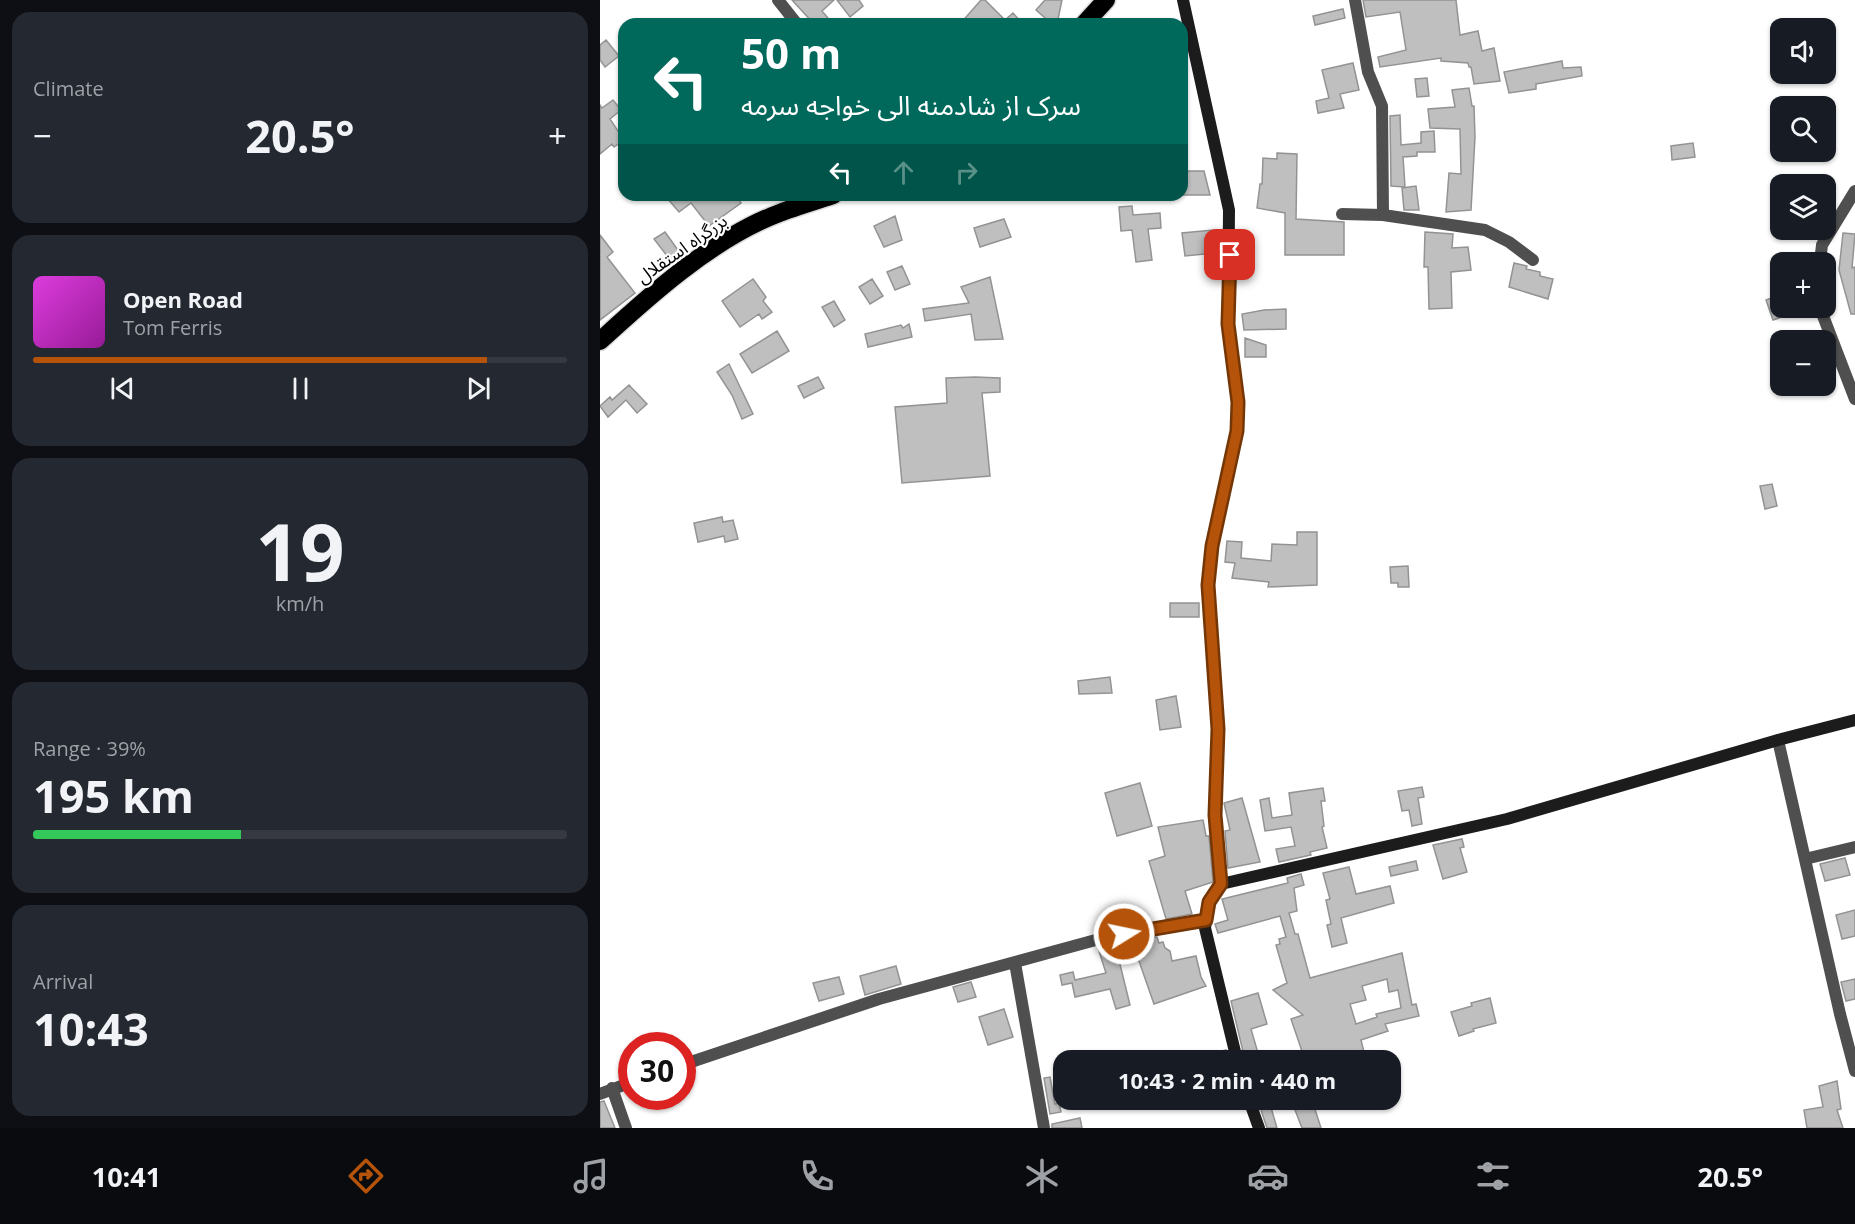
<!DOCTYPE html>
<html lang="en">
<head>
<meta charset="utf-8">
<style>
  body { margin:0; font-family:"Open Sans","Noto Sans Arabic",sans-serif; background:#242831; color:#f1f3f6; height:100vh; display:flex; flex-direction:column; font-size:22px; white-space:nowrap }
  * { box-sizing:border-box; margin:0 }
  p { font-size:20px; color:#9ea1a6 }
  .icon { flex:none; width:33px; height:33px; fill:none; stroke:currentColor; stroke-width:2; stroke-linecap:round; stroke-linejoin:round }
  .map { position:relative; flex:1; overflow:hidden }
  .drawer { display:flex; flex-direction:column; gap:12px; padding:12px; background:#0d0f14; width:600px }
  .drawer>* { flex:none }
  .hud { position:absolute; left:18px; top:18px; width:570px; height:183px; border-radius:18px; box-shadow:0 2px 4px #0004; background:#00695c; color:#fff; overflow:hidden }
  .tools { position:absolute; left:1170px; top:18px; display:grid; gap:12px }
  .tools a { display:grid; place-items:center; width:66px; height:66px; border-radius:12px; background:#171b24; box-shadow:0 2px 4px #0004; font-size:30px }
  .speed { position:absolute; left:18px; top:1032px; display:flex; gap:12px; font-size:30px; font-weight:700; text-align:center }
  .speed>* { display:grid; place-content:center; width:78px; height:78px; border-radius:50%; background:#171b24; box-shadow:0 2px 4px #0004; line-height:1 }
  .speed .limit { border:9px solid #d22; background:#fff; color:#111 }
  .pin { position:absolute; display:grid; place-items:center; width:51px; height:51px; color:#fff; margin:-26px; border-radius:12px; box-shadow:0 3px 9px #0006 }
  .me { position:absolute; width:66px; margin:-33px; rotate:80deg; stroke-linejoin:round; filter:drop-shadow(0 0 4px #0008) }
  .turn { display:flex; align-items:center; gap:21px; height:126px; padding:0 24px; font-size:27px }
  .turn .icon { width:78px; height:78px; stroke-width:2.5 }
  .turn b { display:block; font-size:42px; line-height:51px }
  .lanes { display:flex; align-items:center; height:57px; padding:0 24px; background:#0003; justify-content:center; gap:30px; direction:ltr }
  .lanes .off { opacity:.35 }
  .big { font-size:45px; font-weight:700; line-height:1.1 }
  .drawer .card { flex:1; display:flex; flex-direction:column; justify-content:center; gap:9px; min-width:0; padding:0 21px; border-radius:18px; background:#242831 }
  .drawer .dial { align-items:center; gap:0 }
  .dial b { font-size:78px; line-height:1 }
  .song { display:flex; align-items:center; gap:18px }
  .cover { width:72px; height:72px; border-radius:9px; background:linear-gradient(135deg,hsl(300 70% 55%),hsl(300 70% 35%)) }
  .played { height:6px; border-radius:3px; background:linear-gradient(90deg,#b45309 85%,#363941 85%) }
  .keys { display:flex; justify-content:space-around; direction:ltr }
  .heat { display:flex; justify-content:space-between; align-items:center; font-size:33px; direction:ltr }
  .charge { height:9px; border-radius:4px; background:linear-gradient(90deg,#34c759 39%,#363941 0) }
  .trip { position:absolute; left:453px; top:1050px; width:348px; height:60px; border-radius:18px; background:#171b24; box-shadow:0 2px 4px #0004; font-weight:700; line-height:60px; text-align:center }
  .tab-bar { display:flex; height:96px; justify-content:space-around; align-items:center; background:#090b0e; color:#9ea1a6 }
  .tab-bar .icon { width:42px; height:42px }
  .tab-bar .selected { color:#b45309 }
  .tab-bar b { font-size:27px; color:#f1f3f6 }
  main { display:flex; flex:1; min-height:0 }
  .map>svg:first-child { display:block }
</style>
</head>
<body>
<main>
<section class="drawer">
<div class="card"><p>Climate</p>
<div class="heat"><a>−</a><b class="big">20.5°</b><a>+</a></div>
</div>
<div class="card">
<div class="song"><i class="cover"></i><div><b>Open Road</b><p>Tom Ferris</p></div></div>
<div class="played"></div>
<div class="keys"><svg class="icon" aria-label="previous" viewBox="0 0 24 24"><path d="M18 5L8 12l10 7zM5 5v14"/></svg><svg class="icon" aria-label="pause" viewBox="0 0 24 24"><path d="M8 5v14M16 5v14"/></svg><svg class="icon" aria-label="next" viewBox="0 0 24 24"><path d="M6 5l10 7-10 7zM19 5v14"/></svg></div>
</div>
<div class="card dial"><b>19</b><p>km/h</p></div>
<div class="card"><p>Range · 39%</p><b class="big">195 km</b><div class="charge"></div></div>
<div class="card"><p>Arrival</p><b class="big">10:43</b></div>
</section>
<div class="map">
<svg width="1255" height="1128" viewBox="0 0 1255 1128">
  <rect width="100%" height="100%" fill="#fff"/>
  <!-- building -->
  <path fill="#bfbfbf" stroke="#939393" stroke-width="1.5" fill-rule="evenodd" d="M 192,0 L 234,0 L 222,11 L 233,24 L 214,24 Z
    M 237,0 L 259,0 L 263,6 L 250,17 Z
    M 381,0 L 385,0 L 405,20 L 413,13 L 423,24 L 360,24 Z
    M 445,0 L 462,0 L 457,24 L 452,24 L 436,10 Z
    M 763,0 L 856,0 L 860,35 L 878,31 L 882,51 L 894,48 L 900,81 L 874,84 L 871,67 L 869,67 L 868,63 L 841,61 L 841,58 L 780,67 L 778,57 L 806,50 L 800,12 L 766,17 Z
    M 743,9 L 745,18 L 715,25 L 713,16 Z
    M 6,40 L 19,56 L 5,67 L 0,60 L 0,45 Z
    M 962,61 L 963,68 L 981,67 L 982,76 L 936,84 L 936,89 L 909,93 L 904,72 Z
    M 753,63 L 759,90 L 740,94 L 744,108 L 718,113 L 716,101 L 729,98 L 722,70 Z
    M 827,78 L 829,96 L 817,97 L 815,79 Z
    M 869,88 L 872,106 L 874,106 L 875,137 L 871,210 L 846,212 L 849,173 L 861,174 L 860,129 L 830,128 L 828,109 L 855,107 L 852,90 Z
    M 13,100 L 21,110 L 10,119 L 24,140 L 14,147 L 12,144 L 0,154 L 0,105 L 2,108 Z
    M 800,115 L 801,145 L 821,143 L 821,132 L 834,131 L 835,152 L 817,152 L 817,156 L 803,157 L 805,187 L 791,186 L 790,116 Z
    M 1093,143 L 1095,157 L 1072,160 L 1071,146 Z
    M 677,153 L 697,154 L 696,219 L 744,222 L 744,255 L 685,255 L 685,213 L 657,208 L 660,184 L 662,184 L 663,158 L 677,159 Z
    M 582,171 L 604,171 L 610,195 L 582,195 Z
    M 816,186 L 819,210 L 804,210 L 802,188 Z
    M 84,195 L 136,195 L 141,203 L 109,226 L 91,203 L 79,212 L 67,198 Z
    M 532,206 L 533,215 L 560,213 L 561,228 L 548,229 L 552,260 L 536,262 L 532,230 L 521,231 L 519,207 Z
    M 295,216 L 302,240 L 284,247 L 274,226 Z
    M 404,219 L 411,237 L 380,247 L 374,228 Z
    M 613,230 L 615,253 L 585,256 L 582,233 Z
    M 65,232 L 80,253 L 71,261 L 54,239 Z
    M 825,232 L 853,234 L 852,248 L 868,247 L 871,270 L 851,272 L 852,308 L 829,309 L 828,267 L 824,267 Z
    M 1243,233 L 1255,234 L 1252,268 L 1255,267 L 1255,314 L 1251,314 L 1239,270 Z
    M 0,235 L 13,252 L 7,257 L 35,293 L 0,320 Z
    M 914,263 L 927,266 L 926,269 L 940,272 L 940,276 L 953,279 L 948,299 L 909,287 Z
    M 302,266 L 310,284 L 295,290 L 287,272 Z
    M 390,277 L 403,339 L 375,340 L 371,314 L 325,321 L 323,309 L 369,303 L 361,287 Z
    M 153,279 L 166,297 L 163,301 L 172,312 L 162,319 L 159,314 L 140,327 L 122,301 Z
    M 272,279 L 283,296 L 270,304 L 259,287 Z
    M 1180,295 L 1180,308 L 1205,308 L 1205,309 L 1173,320 L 1166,300 Z
    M 234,301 L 245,320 L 234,327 L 222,307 Z
    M 686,309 L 686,329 L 644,330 L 642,314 L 664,310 Z
    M 309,324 L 312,337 L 268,347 L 265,334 L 301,325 L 303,328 Z
    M 177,331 L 189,351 L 152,373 L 140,354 Z
    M 645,338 L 666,345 L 666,357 L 645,357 Z
    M 129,364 L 153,414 L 142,419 L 132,395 L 117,372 Z
    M 218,377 L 224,388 L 204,398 L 198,386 Z
    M 375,377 L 400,378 L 400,392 L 382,393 L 390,476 L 302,483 L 295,407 L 347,403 L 346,378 Z
    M 29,385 L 47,404 L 37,413 L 26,400 L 8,417 L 0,406 L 10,397 L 12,400 Z
    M 1172,484 L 1177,506 L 1165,509 L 1160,486 Z
    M 122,517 L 123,522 L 133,520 L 138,539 L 125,542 L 124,536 L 98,542 L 94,523 Z
    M 697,532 L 717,532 L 717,585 L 668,587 L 669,582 L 632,578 L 635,563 L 625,562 L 627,541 L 642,542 L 641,558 L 671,561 L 672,544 L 697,545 Z
    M 808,566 L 809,587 L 798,587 L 798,583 L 791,583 L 790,567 Z
    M 570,603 L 599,603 L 599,617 L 570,617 Z
    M 510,677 L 512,693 L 479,694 L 478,681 Z
    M 576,696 L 581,727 L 560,730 L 556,700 Z
    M 540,783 L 552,826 L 517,836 L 505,793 Z
    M 822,787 L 824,797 L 818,798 L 822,824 L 812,826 L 809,810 L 802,811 L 798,791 Z
    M 723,788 L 725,801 L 721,801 L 724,826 L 722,827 L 727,848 L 710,852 L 711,855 L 679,862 L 676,849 L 695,846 L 691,827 L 665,831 L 660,800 L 669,798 L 672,818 L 692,815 L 689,793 Z
    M 642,798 L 660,862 L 628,868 L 625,831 L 630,830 L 624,803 Z
    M 603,820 L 606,836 L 609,836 L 613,882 L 585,891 L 592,914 L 566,919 L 549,861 L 565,856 L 558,827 Z
    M 862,839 L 864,847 L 860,848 L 867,872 L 843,879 L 833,845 Z
    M 1245,858 L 1250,875 L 1225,881 L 1220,864 Z
    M 816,861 L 818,870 L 791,876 L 789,867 Z
    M 749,867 L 756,894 L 790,886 L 794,903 L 741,918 L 747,943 L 732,947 L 727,925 L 731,924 L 726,900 L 730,899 L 723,873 Z
    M 701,874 L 704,885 L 694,888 L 697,911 L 689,913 L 695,934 L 698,934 L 710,978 L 802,953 L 812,1005 L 816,1004 L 819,1016 L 785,1024 L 788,1031 L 761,1040 L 766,1060 L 705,1060 L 691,1019 L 703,1015 L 673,990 L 687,983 L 676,945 L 680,944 L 679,939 L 686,937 L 680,916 L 618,933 L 615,924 L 628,920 L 622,899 L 688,883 L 687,878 ZM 787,979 L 789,992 L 798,990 L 801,1008 L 776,1014 L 777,1017 L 756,1024 L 750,1004 L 766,1000 L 762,986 Z
    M 1255,910 L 1255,936 L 1242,939 L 1236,915 Z
    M 557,937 L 559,943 L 563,942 L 565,948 L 570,951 L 572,961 L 596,956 L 601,977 L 606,986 L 554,1004 L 532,941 Z
    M 515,944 L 530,1005 L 516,1009 L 510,989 L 475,997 L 472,983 L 462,985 L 460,975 L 473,972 L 475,980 L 506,973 L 498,948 Z
    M 296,966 L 301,984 L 265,995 L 260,976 Z
    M 239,977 L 244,994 L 219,1001 L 213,983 Z
    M 1255,979 L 1255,999 L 1246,1001 L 1241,982 Z
    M 371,982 L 376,997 L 358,1002 L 353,987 Z
    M 658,993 L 667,1024 L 651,1029 L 660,1060 L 645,1060 L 631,1001 Z
    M 890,998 L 896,1023 L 873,1029 L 874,1031 L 859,1036 L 851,1012 L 872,1006 L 871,1003 Z
    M 404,1009 L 413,1037 L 388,1045 L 379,1017 Z
    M 626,1050 L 629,1060 L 597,1060 L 597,1058 Z
    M 450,1077 L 455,1104 L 459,1103 L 461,1112 L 450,1114 L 444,1078 Z
    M 1237,1081 L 1241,1109 L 1237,1110 L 1243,1128 L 1207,1128 L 1204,1110 L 1223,1107 L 1219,1086 Z
    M 700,1100 L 712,1100 L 721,1128 L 702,1128 L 695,1110 L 703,1107 Z
    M 4,1101 L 15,1128 L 0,1128 L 0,1102 Z
    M 670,1104 L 677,1128 L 667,1128 L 660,1107 Z
    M 480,1118 L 482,1128 L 452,1128 L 452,1124 Z"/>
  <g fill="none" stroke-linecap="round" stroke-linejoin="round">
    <!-- highway casing -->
    <g stroke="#dbdbdb" stroke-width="21">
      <path id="highway" d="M 484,24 L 506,0
        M 0,341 C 50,295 109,242 172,216 C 191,208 213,202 233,195"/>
    </g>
    <!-- street -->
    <path stroke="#4f4f4f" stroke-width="12" d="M 178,0 L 197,24
      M 755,0 L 768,72 L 782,106 L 783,215
      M 742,214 L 783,215 L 885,230 L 909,242 L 933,260
      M 1220,262 L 1222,245 L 1255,191
      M 1220,308 L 1255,399
      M 1178,740 L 1240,1014 L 1255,1071
      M 1205,859 L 1255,847
      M 415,963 L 444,1128
      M 82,1065 L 279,999 L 503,938 L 606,920
      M 12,1088 L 26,1128
      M 0,1094 L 32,1082"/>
    <!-- secondary -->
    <path stroke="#1c1c1c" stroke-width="12" d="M 583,0 L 629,210 L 628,324 L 637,402 L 637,431 L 612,546 L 608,586 L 618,729 L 615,815 L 621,884 L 609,902 L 605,928 L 637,1060
      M 621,884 L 907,819 L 1178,740 L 1255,720
      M 649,1100 L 659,1128"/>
    <!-- highway -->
    <use href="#highway" stroke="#000" stroke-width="18"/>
  </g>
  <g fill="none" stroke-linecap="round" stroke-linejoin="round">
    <!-- route casing -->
    <g stroke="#753606" stroke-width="15">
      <path id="route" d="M 524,934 L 606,920 L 609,902 L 621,884 L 615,815 L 618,729 L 608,585 L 612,546 L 637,431 L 638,402 L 628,324 L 630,255"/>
    </g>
    <!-- route -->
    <use href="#route" stroke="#b45309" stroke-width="10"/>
  </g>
  <g text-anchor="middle" stroke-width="4.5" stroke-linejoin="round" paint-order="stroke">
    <!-- street labels -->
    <g font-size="18" fill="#000" stroke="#fff">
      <text transform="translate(82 249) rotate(-35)" y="6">بزرگراه استقلال</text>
    </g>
  </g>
</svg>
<div class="tools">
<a><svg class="icon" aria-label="sound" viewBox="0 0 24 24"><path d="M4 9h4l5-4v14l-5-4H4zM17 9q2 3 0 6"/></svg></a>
<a><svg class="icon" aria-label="search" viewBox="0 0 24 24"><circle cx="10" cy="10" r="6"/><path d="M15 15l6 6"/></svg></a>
<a><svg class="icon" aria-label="layers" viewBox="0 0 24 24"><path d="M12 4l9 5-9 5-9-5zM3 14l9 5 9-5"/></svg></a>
<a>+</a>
<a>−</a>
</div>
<div class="speed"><div class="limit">30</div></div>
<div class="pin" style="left:630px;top:255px;background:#d93025"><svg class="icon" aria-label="arrive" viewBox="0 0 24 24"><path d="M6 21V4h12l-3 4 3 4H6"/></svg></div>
<svg class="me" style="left:524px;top:934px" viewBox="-20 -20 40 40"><circle r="17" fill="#b45309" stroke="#fff" stroke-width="3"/><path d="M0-11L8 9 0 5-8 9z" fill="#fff"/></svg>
<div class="trip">10:43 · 2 min · 440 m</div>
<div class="hud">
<div class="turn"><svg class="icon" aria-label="left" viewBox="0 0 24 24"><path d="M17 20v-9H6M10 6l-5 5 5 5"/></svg><div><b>50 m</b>سرک از شادمنه الی خواجه سرمه</div></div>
<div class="lanes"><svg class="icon" aria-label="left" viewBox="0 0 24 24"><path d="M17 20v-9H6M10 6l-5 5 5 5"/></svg><svg class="icon off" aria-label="ahead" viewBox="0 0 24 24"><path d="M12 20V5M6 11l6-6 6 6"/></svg><svg class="icon off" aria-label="right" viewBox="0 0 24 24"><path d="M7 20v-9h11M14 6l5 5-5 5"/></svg></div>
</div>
</div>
</main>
<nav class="tab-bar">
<b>10:41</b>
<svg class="icon selected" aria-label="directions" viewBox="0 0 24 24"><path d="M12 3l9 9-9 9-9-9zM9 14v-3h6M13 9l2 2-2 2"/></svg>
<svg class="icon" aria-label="music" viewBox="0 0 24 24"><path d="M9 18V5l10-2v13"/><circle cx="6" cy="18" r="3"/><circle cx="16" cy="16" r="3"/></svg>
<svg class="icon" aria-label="phone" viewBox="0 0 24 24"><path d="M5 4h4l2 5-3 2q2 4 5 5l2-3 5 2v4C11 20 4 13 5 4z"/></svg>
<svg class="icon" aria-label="climate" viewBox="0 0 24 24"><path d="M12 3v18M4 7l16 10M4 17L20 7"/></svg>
<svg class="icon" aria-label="car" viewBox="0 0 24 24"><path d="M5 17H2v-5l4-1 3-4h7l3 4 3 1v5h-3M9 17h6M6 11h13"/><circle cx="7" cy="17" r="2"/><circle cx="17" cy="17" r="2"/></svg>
<svg class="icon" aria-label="filters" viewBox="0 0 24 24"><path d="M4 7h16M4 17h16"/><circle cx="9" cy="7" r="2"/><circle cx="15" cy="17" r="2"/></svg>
<b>20.5°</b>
</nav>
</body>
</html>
